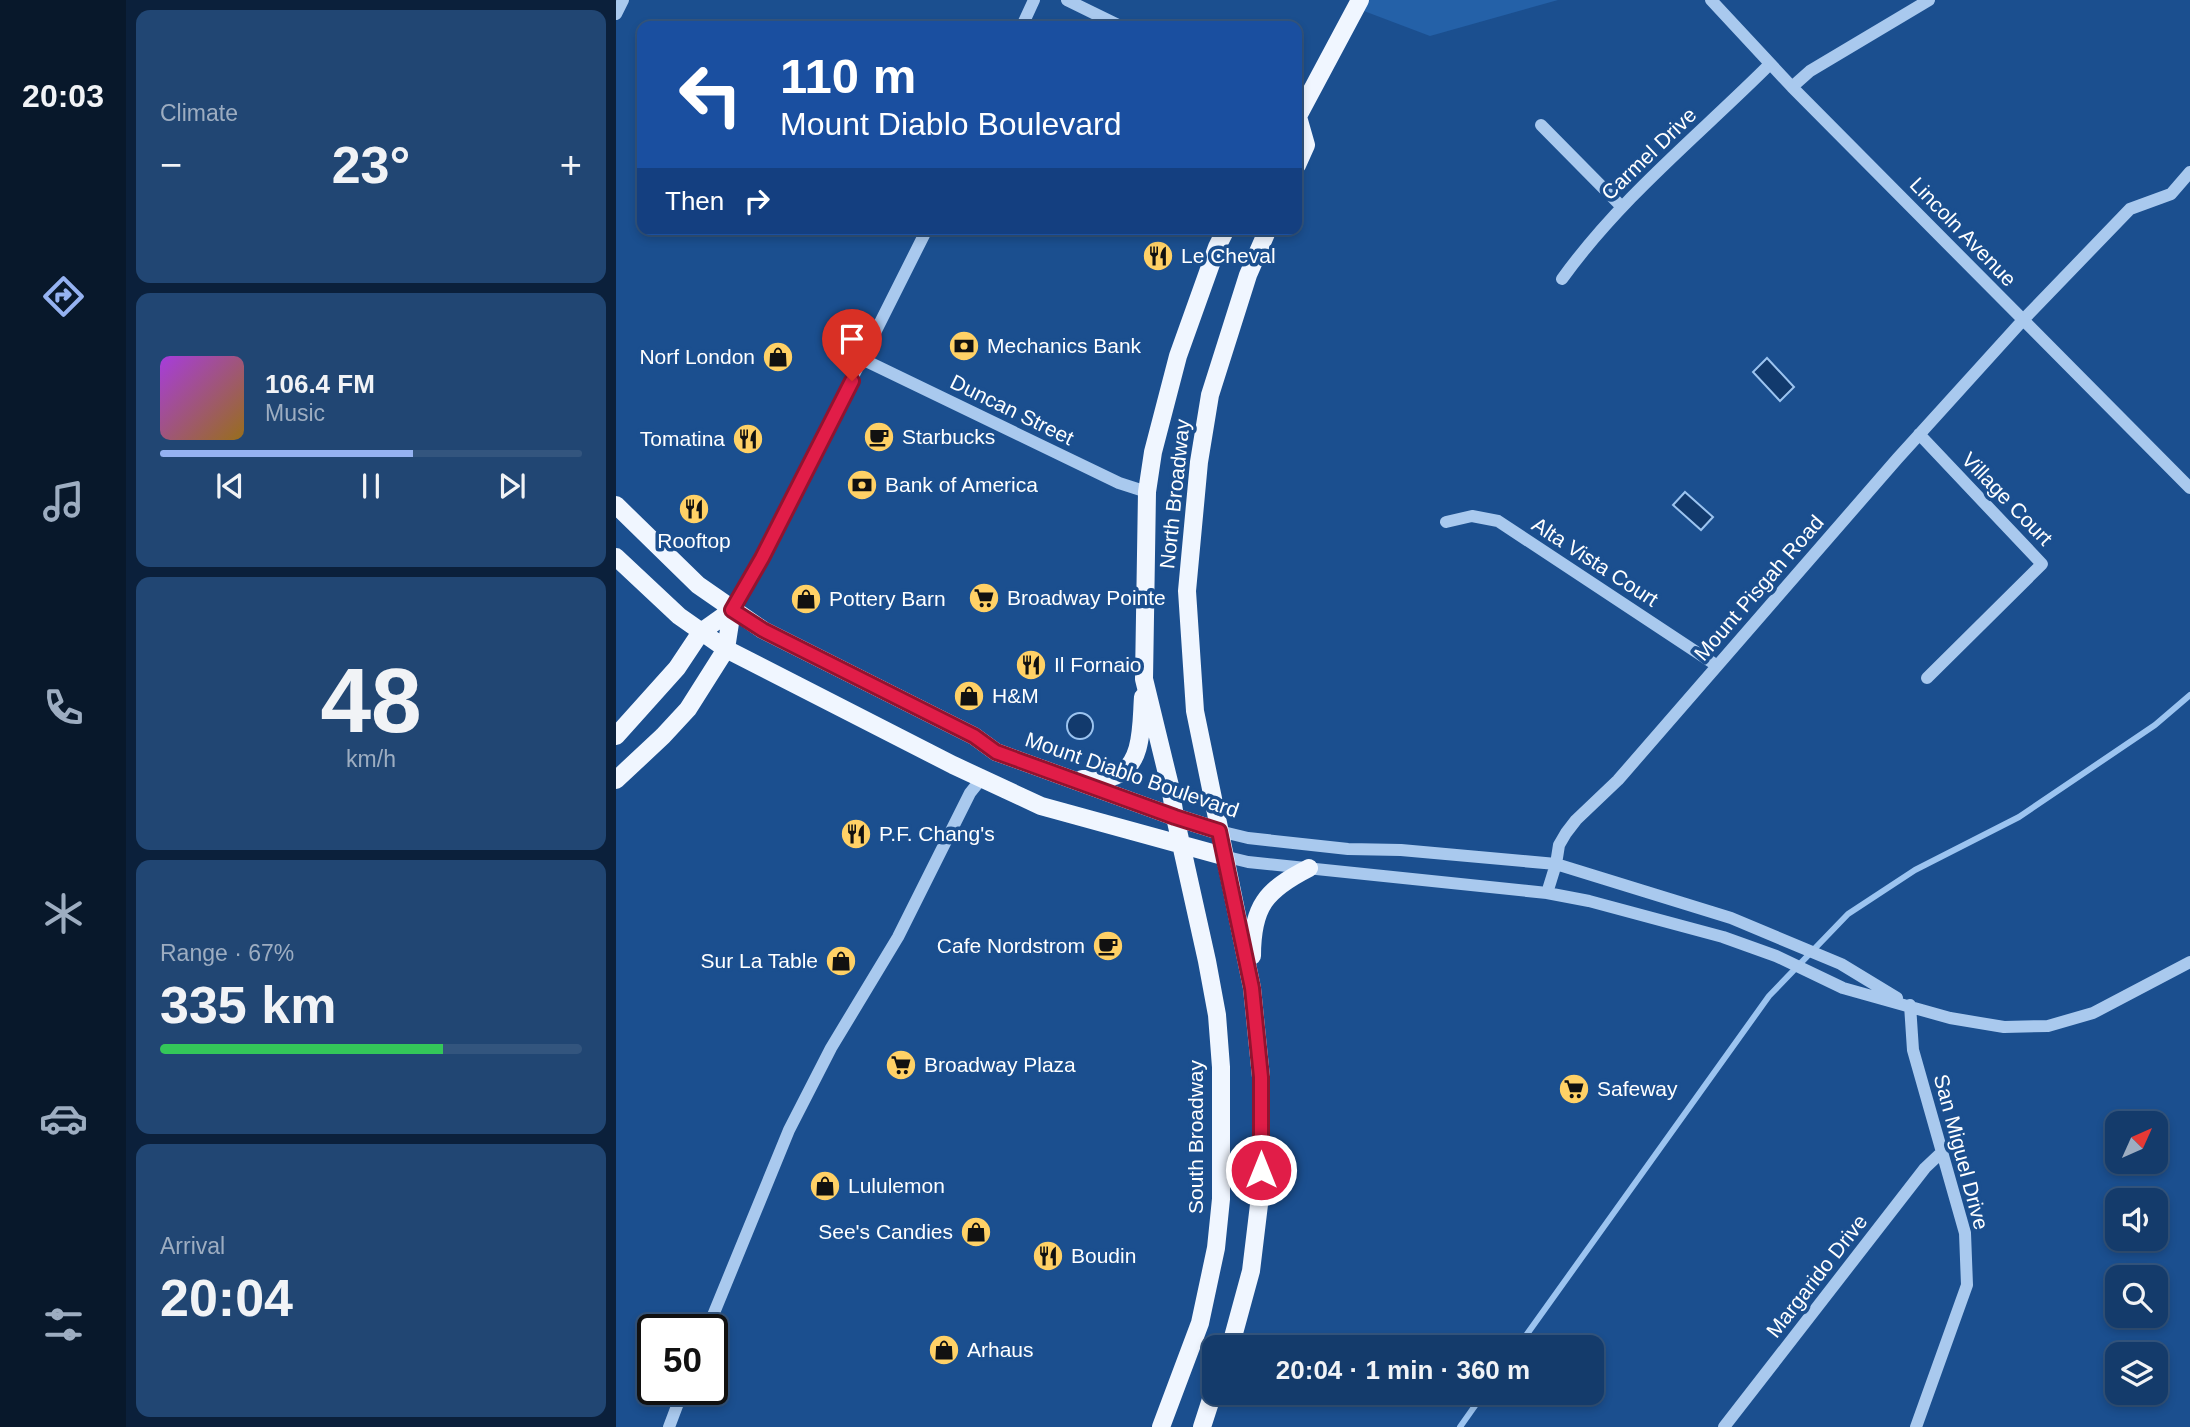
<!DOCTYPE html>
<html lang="en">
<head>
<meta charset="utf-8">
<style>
  body { margin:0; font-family:Helvetica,sans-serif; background:#214673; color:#f1f3f6; height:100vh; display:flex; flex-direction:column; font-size:26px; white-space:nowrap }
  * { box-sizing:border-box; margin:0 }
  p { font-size:23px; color:#9dadc1 }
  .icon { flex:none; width:38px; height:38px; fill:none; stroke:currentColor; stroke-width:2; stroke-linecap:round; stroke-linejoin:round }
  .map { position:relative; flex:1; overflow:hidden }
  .drawer { display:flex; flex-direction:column; gap:10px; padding:10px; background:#0b203b; width:490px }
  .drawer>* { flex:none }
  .top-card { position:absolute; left:21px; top:21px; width:665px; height:214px; border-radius:14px; box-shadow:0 4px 10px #0003,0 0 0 2px #33557e; background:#1a4fa0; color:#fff; overflow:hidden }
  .needle { width:46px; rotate:45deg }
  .controls { position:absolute; left:1489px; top:1111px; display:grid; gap:14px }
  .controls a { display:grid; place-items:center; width:63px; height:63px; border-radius:14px; background:#143b6b; box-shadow:0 4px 10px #0003,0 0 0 2px #33557e; font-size:35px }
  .speed { position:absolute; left:21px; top:1314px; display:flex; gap:14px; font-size:35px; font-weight:700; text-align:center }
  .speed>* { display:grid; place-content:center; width:91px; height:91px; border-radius:50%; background:#143b6b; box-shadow:0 4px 10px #0003,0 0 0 2px #33557e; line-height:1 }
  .speed .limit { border:4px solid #111; border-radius:10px; background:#fff; color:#111 }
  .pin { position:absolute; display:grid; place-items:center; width:60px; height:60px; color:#fff; margin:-72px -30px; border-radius:50% 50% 50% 0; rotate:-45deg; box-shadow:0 0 7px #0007 }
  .pin .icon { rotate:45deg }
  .me { position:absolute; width:77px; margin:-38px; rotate:0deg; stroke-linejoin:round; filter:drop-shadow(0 0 5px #0008) }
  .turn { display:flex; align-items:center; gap:24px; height:147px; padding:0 28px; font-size:32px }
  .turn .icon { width:91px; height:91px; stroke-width:2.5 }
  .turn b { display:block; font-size:49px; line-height:60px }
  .then { display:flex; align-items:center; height:66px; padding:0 28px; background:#0003; gap:14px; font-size:26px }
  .big { font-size:52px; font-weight:600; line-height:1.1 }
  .drawer .card { flex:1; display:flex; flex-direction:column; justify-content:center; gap:10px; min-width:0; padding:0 24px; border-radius:14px; background:#214673 }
  .drawer .dial { align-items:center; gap:0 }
  .dial b { font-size:91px; line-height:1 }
  .song { display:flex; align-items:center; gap:21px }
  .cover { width:84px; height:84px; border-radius:10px; background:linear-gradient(135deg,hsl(280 70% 55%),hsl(40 70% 35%)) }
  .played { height:7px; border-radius:4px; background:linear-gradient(90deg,#95b2f1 60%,#33557e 60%) }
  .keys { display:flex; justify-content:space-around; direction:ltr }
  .heat { display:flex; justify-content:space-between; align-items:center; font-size:38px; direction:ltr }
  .charge { height:10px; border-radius:5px; background:linear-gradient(90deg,#34c759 67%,#33557e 0) }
  .trip { position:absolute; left:586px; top:1335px; width:402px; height:70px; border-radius:14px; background:#143b6b; box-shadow:0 4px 10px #0003,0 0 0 2px #33557e; font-weight:600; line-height:70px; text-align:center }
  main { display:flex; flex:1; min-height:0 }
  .menu { display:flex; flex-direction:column; width:126px; justify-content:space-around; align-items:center; background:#08182b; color:#9dadc1 }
  .menu .icon { width:49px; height:49px }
  .menu .current { color:#95b2f1 }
  .menu b { font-size:32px; color:#f1f3f6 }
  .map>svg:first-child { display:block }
</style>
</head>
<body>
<main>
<nav class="menu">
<b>20:03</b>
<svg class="icon current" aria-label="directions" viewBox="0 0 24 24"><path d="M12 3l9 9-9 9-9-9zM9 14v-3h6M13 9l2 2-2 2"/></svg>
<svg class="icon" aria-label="music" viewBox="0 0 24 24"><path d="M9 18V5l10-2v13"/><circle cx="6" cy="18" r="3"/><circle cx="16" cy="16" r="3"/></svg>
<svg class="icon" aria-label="phone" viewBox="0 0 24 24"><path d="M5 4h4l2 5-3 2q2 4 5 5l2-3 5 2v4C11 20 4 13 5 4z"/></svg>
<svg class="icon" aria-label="climate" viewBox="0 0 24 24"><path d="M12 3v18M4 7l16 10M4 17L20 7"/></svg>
<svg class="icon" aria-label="car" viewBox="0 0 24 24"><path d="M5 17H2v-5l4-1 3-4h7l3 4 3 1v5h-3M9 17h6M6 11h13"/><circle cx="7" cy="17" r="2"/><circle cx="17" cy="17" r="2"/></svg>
<svg class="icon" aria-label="filters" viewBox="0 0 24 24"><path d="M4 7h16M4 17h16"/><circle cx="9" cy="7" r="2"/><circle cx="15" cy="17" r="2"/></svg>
</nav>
<section class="drawer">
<div class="card"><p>Climate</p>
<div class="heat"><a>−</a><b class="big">23°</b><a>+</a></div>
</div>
<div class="card">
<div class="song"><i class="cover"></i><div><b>106.4 FM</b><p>Music</p></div></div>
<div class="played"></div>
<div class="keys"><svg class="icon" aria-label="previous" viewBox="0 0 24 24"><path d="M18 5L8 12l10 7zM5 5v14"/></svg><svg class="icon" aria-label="pause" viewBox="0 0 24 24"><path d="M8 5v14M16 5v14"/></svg><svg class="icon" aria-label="next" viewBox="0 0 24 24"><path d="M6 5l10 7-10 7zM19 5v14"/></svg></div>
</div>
<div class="card dial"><b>48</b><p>km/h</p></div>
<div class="card"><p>Range · 67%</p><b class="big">335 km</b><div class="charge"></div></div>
<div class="card"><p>Arrival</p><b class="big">20:04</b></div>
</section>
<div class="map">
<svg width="1574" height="1427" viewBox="0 0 1574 1427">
  <rect width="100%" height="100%" fill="#1b4f8f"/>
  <!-- green -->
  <path fill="#2461a8" d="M 744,0 L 942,0 L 814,36 L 740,8 Z"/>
  <!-- water -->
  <path fill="#123a6d" stroke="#9cc4f0" stroke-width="2" d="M 1151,358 L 1178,387 L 1164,401 L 1137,372 Z
    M 1069,492 L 1097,517 L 1085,530 L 1057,505 Z
    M451 726a13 13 0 1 1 26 0a13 13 0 1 1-26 0Z"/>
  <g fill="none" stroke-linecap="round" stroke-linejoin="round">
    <!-- stream -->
    <path stroke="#9cc4f0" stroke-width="6" d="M 901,1348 L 1153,996 L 1232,914 L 1299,870 L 1403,817 L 1539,725 L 1574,695
      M 844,1427 L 868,1393"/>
    <!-- minor -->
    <path stroke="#a9c9ee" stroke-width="12" d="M 451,0 L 504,26
      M 1095,0 L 1176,87 L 1574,488
      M 0,14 L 7,0
      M 406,26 L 418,0
      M 1176,87 L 1194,71 L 1313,0
      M 925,125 L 1005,206
      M 946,279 C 1005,197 1083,135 1154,64
      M 246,359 L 503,483 L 531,492
      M 1303,434 L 1426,564 L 1311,678
      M 830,522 L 856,516 L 882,521 L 1100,665
      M 116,610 L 146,558 L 311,229
      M 603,831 L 632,838 L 732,849 L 785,850 L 940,864 L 1115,918 L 1225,964 L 1281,998
      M 607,856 L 632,862 L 931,893 L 973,901 L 1107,937 L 1160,956 L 1227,988 L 1334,1018 L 1388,1027 L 1432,1026 L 1477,1013 L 1574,962
      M 931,893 L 940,864 L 943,845 L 950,833 L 960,820 L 1002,780 L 1281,459 L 1407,320 L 1514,209 L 1555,194 L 1574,172
      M 1294,1005 L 1297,1050 L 1349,1233 L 1351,1285 L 1300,1427
      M 91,1330 L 173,1130 L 215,1048 L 282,937 L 354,793 L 366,778
      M 53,1427 L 67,1390
      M 1108,1427 L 1309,1168 L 1326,1152"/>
    <!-- major -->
    <path stroke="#f0f6ff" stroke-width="18" d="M 681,118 L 744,0
      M 681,165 L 690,145 L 682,117
      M 0,505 L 82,585 L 147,630 L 358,736 L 380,752 L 559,817 L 603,831
      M 0,557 L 63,616 L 110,649 L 337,765 L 425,806 L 607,856
      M 0,736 L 61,668 L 85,632 L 116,610
      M 466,779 C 477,779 489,780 499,776 C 528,765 525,722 527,697
      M 0,780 L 47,736 L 72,709 L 110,649 L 116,610
      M 636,956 C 636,906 650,890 693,868
      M 614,1348 L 635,1271 L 645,1188 L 645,1077 L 636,988 L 579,711 L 571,591 L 583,462 L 594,395 L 632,275 L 652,229
      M 545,1427 L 584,1323 L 600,1248 L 605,1199 L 605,1067 L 601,1015 L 591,961 L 559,817 L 554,786 L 528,679 L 531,492 L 537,452 L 562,356 L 601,247 L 610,229
      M 586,1427 L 598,1390"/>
  </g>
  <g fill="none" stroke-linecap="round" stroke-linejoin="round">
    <!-- route casing -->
    <g stroke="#92132f" stroke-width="18">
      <path id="route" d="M 236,381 L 146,558 L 116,610 L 147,630 L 358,736 L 380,752 L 559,817 L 603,831 L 636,988 L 645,1077 L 645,1170"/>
    </g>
    <!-- route -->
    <use href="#route" stroke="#e11d48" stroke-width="12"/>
  </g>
  <!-- icons -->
  <defs>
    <g id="restaurant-disc" transform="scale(1.575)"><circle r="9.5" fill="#ffd166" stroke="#1b4f8f"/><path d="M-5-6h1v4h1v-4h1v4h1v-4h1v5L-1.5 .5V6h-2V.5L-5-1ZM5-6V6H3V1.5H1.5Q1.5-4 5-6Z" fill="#111"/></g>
    <g id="bank-disc" transform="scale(1.575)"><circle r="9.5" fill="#ffd166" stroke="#1b4f8f"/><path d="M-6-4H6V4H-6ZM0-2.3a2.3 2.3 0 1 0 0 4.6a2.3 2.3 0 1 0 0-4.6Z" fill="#111"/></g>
    <g id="shop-disc" transform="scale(1.575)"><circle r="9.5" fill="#ffd166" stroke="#1b4f8f"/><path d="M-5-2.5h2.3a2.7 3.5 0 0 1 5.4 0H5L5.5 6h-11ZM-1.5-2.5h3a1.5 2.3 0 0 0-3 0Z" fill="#111"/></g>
    <g id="cafe-disc" transform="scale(1.575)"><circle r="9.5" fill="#ffd166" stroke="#1b4f8f"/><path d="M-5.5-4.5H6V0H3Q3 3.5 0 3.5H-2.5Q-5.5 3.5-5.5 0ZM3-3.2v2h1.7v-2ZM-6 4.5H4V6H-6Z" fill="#111"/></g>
    <g id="supermarket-disc" transform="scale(1.575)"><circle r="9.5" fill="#ffd166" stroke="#1b4f8f"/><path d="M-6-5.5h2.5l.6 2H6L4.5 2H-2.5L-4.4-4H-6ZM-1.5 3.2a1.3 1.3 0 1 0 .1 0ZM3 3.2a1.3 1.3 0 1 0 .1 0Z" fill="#111"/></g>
  </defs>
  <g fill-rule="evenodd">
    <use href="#restaurant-disc" x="542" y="256"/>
    <use href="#bank-disc" x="348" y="346"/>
    <use href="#shop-disc" x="162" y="357"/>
    <use href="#cafe-disc" x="263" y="437"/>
    <use href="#restaurant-disc" x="132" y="439"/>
    <use href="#bank-disc" x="246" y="485"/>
    <use href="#restaurant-disc" x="78" y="509"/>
    <use href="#supermarket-disc" x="368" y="598"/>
    <use href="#shop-disc" x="190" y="599"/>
    <use href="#restaurant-disc" x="415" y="665"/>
    <use href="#shop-disc" x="353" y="696"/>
    <use href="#restaurant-disc" x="240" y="834"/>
    <use href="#cafe-disc" x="492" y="946"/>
    <use href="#shop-disc" x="225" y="961"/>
    <use href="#supermarket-disc" x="285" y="1065"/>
    <use href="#supermarket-disc" x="958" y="1089"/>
    <use href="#shop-disc" x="209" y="1186"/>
    <use href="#shop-disc" x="360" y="1232"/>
    <use href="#restaurant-disc" x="432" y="1256"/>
    <use href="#shop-disc" x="328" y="1350"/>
  </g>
  <g text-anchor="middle" stroke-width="7" stroke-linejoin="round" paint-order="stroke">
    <!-- street labels -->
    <g font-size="21" fill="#fff" stroke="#1b4f8f">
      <text transform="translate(1033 154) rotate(-44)" y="7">Carmel Drive</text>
      <text transform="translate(1347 232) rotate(46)" y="7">Lincoln Avenue</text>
      <text transform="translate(396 410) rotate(26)" y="7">Duncan Street</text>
      <text transform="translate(559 494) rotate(-84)" y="7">North Broadway</text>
      <text transform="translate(1391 499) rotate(46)" y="7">Village Court</text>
      <text transform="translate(979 562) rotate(33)" y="7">Alta Vista Court</text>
      <text transform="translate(1143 588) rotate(-49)" y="7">Mount Pisgah Road</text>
      <text transform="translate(516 775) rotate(19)" y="7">Mount Diablo Boulevard</text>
      <text transform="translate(580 1137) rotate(-90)" y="7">South Broadway</text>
      <text transform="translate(1345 1152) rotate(75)" y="7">San Miguel Drive</text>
      <text transform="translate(1201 1276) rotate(-52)" y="7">Margarido Drive</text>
    </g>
    <!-- poi labels -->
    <g font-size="21" fill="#fff" stroke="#1b4f8f" text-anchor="start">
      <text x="565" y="263">Le Cheval</text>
      <text x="371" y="353">Mechanics Bank</text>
      <text x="139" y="364" text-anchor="end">Norf London</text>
      <text x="286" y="444">Starbucks</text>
      <text x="109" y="446" text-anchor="end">Tomatina</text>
      <text x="269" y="492">Bank of America</text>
      <text x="78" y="548" text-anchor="middle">Rooftop</text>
      <text x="391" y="605">Broadway Pointe</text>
      <text x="213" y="606">Pottery Barn</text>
      <text x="438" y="672">Il Fornaio</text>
      <text x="376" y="703">H&amp;M</text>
      <text x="263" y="841">P.F. Chang's</text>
      <text x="469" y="953" text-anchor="end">Cafe Nordstrom</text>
      <text x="202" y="968" text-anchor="end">Sur La Table</text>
      <text x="308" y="1072">Broadway Plaza</text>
      <text x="981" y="1096">Safeway</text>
      <text x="232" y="1193">Lululemon</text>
      <text x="337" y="1239" text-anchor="end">See's Candies</text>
      <text x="455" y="1263">Boudin</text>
      <text x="351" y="1357">Arhaus</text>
    </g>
  </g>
</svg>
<div class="controls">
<a><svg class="needle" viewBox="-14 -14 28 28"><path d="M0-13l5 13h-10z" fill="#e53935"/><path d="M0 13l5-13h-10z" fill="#9dadc1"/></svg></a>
<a><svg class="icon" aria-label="sound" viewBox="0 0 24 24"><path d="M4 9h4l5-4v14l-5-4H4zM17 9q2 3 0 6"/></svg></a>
<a><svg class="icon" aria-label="search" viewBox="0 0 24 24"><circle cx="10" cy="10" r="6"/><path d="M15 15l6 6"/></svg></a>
<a><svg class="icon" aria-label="layers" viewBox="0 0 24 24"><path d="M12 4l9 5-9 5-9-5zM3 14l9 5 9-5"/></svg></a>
</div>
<div class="speed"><div class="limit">50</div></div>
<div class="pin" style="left:236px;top:381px;background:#d93025"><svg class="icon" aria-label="arrive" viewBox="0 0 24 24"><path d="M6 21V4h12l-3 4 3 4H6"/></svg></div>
<svg class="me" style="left:645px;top:1170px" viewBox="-20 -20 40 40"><circle r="17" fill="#e11d48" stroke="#fff" stroke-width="3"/><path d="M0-11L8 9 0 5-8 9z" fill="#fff"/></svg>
<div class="trip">20:04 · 1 min · 360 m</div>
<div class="top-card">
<div class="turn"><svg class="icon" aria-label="left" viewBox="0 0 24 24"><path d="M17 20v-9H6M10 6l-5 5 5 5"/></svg><div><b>110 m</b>Mount Diablo Boulevard</div></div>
<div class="then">Then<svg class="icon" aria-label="right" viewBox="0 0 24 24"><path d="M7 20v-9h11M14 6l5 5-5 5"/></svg></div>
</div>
</div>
</main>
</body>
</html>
